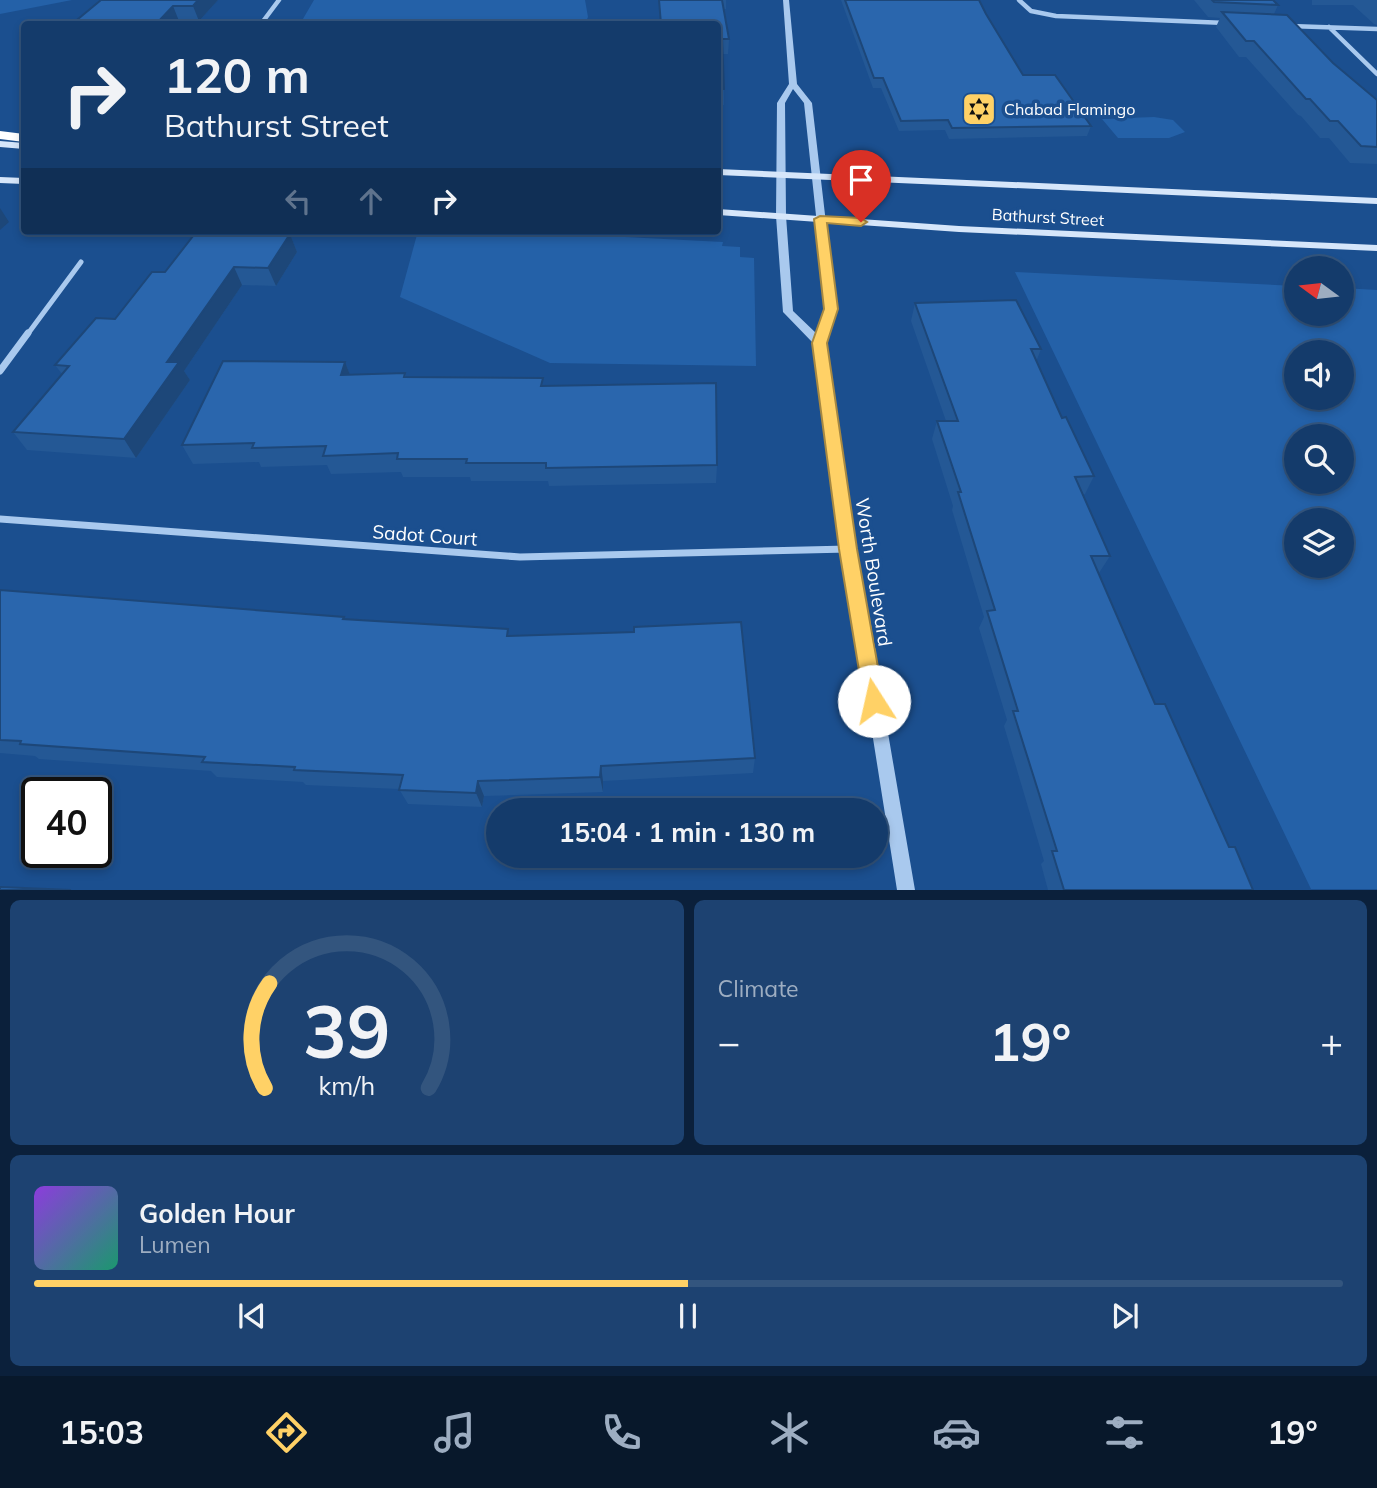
<!DOCTYPE html>
<html lang="en">
<head>
<meta charset="utf-8">
<style>
  body { margin:0; font-family:Mulish,sans-serif; background:#1d4271; color:#f1f3f6; height:100vh; display:flex; flex-direction:column; font-size:26px; white-space:nowrap }
  * { box-sizing:border-box; margin:0 }
  p { font-size:23px; color:#9dadc1 }
  .icon { flex:none; width:38px; height:38px; fill:none; stroke:currentColor; stroke-width:2; stroke-linecap:round; stroke-linejoin:round }
  .map { position:relative; height:890px; overflow:hidden }
  .panel { display:flex; flex-direction:column; gap:10px; padding:10px; background:#0b203b; flex:1 }
  .panel>* { flex:none }
  .banner { position:absolute; left:21px; top:21px; width:700px; height:214px; border-radius:7px; box-shadow:0 4px 10px #0003,0 0 0 2px #33557e; background:#143b6b; color:#f1f3f6; overflow:hidden }
  .needle { width:46px; rotate:285deg }
  .buttons { position:absolute; left:1284px; top:256px; display:grid; gap:14px }
  .buttons a { display:grid; place-items:center; width:70px; height:70px; border-radius:50%; background:#143b6b; box-shadow:0 4px 10px #0003,0 0 0 2px #33557e; font-size:35px }
  .speed { position:absolute; left:21px; top:777px; display:flex; gap:14px; font-size:35px; font-weight:700; text-align:center }
  .speed>* { display:grid; place-content:center; width:91px; height:91px; border-radius:50%; background:#143b6b; box-shadow:0 4px 10px #0003,0 0 0 2px #33557e; line-height:1 }
  .speed .limit { border:4px solid #111; border-radius:10px; background:#fff; color:#111 }
  .pin { position:absolute; display:grid; place-items:center; width:60px; height:60px; color:#fff; margin:-72px -30px; border-radius:50% 50% 50% 0; rotate:-45deg; box-shadow:0 0 7px #0007 }
  .pin .icon { rotate:45deg }
  .me { position:absolute; width:77px; margin:-38px; rotate:350deg; stroke-linejoin:round; filter:drop-shadow(0 0 5px #0008) }
  .turn { display:flex; align-items:center; gap:24px; height:147px; padding:0 28px; font-size:32px }
  .turn .icon { width:91px; height:91px; stroke-width:2.5 }
  .turn b { display:block; font-size:49px; line-height:60px }
  .lanes { display:flex; align-items:center; height:66px; padding:0 28px; background:#0003; justify-content:center; gap:35px; direction:ltr }
  .lanes .off { opacity:.35 }
  .big { font-size:52px; font-weight:700; line-height:1.1 }
  .panel .tile { flex:1; display:flex; flex-direction:column; justify-content:center; gap:10px; min-width:0; padding:0 24px; border-radius:10px; background:#1d4271 }
  .panel .dial { align-items:center; gap:0 }
  .dial svg { height:182px; overflow:visible; fill:none; stroke:#33557e; stroke-width:7; stroke-linecap:round; text-anchor:middle }
  .dial text { fill:#f1f3f6; stroke:none }
  .song { display:flex; align-items:center; gap:21px }
  .cover { width:84px; height:84px; border-radius:10px; background:linear-gradient(135deg,hsl(270 70% 55%),hsl(160 70% 35%)) }
  .played { height:7px; border-radius:4px; background:linear-gradient(90deg,#ffd166 50%,#33557e 50%) }
  .keys { display:flex; justify-content:space-around; direction:ltr }
  .heat { display:flex; justify-content:space-between; align-items:center; font-size:38px; direction:ltr }
  .panel .tiles { flex:1; display:grid; gap:10px; grid-template-columns:1fr 1fr }
  .tile:last-child { grid-column:span 2 }
  .trip { position:absolute; left:486px; top:798px; width:402px; height:70px; border-radius:35px; background:#143b6b; box-shadow:0 4px 10px #0003,0 0 0 2px #33557e; font-weight:700; line-height:70px; text-align:center }
  .dock { display:flex; height:112px; justify-content:space-around; align-items:center; background:#08182b; color:#9dadc1 }
  .dock .icon { width:49px; height:49px }
  .dock .current { color:#ffd166 }
  .dock b { font-size:32px; color:#f1f3f6 }
  .map>svg:first-child { display:block }
</style>
</head>
<body>
<div class="map">
<svg width="1377" height="890" viewBox="0 0 1377 890">
  <rect width="100%" height="100%" fill="#1b4f8f"/>
  <!-- green -->
  <path fill="#2461a8" fill-rule="evenodd" d="M 0,0 L 72,0 L 0,14 Z
    M 314,0 L 585,0 L 588,17 L 585,24 L 300,24 Z
    M 1154,117 L 1173,120 L 1185,132 L 1169,138 L 1118,138 L 1102,119 Z
    M 418,231 L 507,231 L 723,242 L 722,246 L 740,247 L 740,257 L 754,258 L 756,366 L 550,363 L 400,297 Z
    M 1015,272 L 1297,286 L 1297,313 L 1342,313 L 1342,288 L 1377,290 L 1377,889 L 1311,889 ZM 1297,352 L 1342,352 L 1342,397 L 1297,397 ZM 1297,436 L 1342,436 L 1342,481 L 1297,481 ZM 1297,520 L 1342,520 L 1342,565 L 1297,565 Z"/>
  <g fill="none" stroke-linecap="round" stroke-linejoin="round">
    <!-- minor-far2 -->
    <path stroke="#a9c9ee" stroke-width="4.5" d="M 1019,0 L 1031,11 L 1056,16 L 1226,23
      M 261,24 L 279,0
      M 1290,26 L 1377,29
      M 1329,27 L 1377,74"/>
    <!-- minor-far1 -->
    <path stroke="#a9c9ee" stroke-width="5" d="M 27,335 L 81,262"/>
    <!-- minor -->
    <path stroke="#a9c9ee" stroke-width="7" d="M 0,371 L 28,333
      M 0,519 L 520,557 L 848,549"/>
    <!-- tertiary -->
    <path fill="#a9c9ee" fill-rule="evenodd" d="M 783,0 L 789,0 L 797,84 L 812,103 L 836,309 L 824,343 L 840,454 L 915,890 L 897,890 L 828,454 L 814,344 L 783,312 L 776,216 L 777,103 L 789,84 ZM 793,89 L 804,103 L 826,309 L 817,334 L 793,311 L 786,216 L 785,103 Z"/>
    <!-- secondary -->
    <path fill="#d6e6fa" fill-rule="evenodd" d="M 0,141 L 24,143 L 24,149 L 0,147 Z
      M 718,169 L 1377,198 L 1377,204 L 718,175 Z
      M 0,177 L 24,178 L 24,184 L 0,183 Z
      M 718,209 L 959,226 L 1377,245 L 1377,251 L 959,232 L 718,215 Z"/>
    <!-- motorway -->
    <path fill="#fff" fill-rule="evenodd" d="M 0,131 L 24,134 L 24,142 L 0,139 Z"/>
  </g>
  <!-- wall -->
  <path fill="#245895" d="M 101,0 L 218,0 L 199,21 L 179,21 L 176,24 L 72,24 Z
    M 659,0 L 726,0 L 726,9 L 724,9 L 729,39 L 728,54 L 723,54 L 724,105 L 718,105 L 718,24 Z
    M 841,0 L 979,0 L 986,14 L 1023,75 L 1091,126 L 1087,136 L 949,139 L 945,130 L 899,131 L 881,88 L 873,88 Z
    M 1194,0 L 1273,0 L 1278,5 L 1274,14 L 1377,100 L 1377,164 L 1350,163 L 1329,138 L 1320,138 L 1301,116 L 1298,115 L 1246,57 L 1239,57 L 1216,27 L 1220,18 L 1208,17 Z
    M 1312,0 L 1377,0 L 1377,25 L 1374,24 L 1353,5 L 1312,5 Z
    M 290,234 L 297,252 L 276,286 L 242,285 L 184,371 L 190,380 L 136,458 L 27,450 L 13,432 L 62,374 L 55,365 L 115,319 L 165,272 Z
    M 915,303 L 1041,349 L 1036,362 L 1062,418 L 1094,476 L 1085,494 L 1083,495 L 1110,556 L 1099,573 L 1155,704 L 1229,847 L 1253,890 L 1048,890 L 1041,864 L 1044,861 L 1004,726 L 1007,720 L 979,628 L 984,617 L 952,510 L 953,506 L 932,439 L 937,421 L 946,421 L 911,321 Z
    M 345,362 L 350,375 L 405,373 L 406,377 L 544,386 L 717,465 L 716,483 L 549,486 L 548,481 L 471,481 L 470,477 L 403,477 L 401,472 L 331,474 L 327,465 L 261,467 L 259,462 L 193,464 L 182,445 Z
    M 0,590 L 345,619 L 510,636 L 755,758 L 753,773 L 603,781 L 603,792 L 484,796 L 482,807 L 408,804 L 399,789 L 306,785 L 303,782 L 217,777 L 211,771 L 39,759 L 35,756 L 0,753 Z"/>
  <!-- shaded-wall -->
  <path fill="#1d4779" d="M 198,0 L 218,0 L 199,21 L 193,6 Z
    M 173,6 L 179,21 L 176,24 L 156,24 Z
    M 0,208 L 9,222 L 0,230 Z
    M 290,234 L 297,252 L 276,286 L 268,268 Z
    M 234,267 L 242,285 L 184,371 L 190,380 L 136,458 L 124,439 L 167,362 Z
    M 345,362 L 352,380 L 341,375 Z
    M 601,766 L 603,781 L 603,792 L 600,777 Z
    M 478,781 L 484,796 L 482,807 L 476,793 Z"/>
  <!-- building -->
  <path fill="#2a66ad" stroke="#1d4779" stroke-width="2" d="M 101,0 L 198,0 L 193,6 L 173,6 L 156,24 L 72,24 Z
    M 659,0 L 722,0 L 729,39 L 722,39 L 724,89 L 718,89 L 718,24 L 661,24 Z
    M 845,0 L 979,0 L 986,14 L 1023,75 L 1055,75 L 1091,126 L 952,128 L 948,120 L 901,121 L 883,78 L 874,78 Z
    M 1212,0 L 1273,0 L 1278,5 L 1214,2 Z
    M 1222,12 L 1287,15 L 1333,63 L 1377,100 L 1377,147 L 1361,146 L 1338,121 L 1330,121 L 1310,99 L 1306,99 L 1254,41 L 1246,41 Z
    M 197,231 L 290,234 L 268,268 L 234,267 L 167,362 L 179,362 L 124,439 L 13,432 L 69,366 L 55,365 L 96,318 L 115,319 L 152,272 L 165,272 Z
    M 1016,300 L 1041,349 L 1031,349 L 1062,418 L 1066,417 L 1094,476 L 1075,477 L 1110,556 L 1091,556 L 1155,704 L 1165,704 L 1229,847 L 1235,847 L 1253,890 L 1064,890 L 1052,851 L 1057,851 L 1013,711 L 1018,711 L 987,611 L 995,610 L 958,492 L 961,492 L 937,421 L 958,421 L 915,303 Z
    M 223,361 L 345,362 L 341,375 L 405,373 L 404,377 L 543,378 L 541,386 L 716,383 L 717,465 L 546,468 L 546,463 L 466,463 L 467,459 L 397,459 L 398,453 L 323,456 L 326,446 L 252,448 L 254,443 L 182,445 Z
    M 0,590 L 344,617 L 343,619 L 508,629 L 507,636 L 634,632 L 634,627 L 741,622 L 755,758 L 601,766 L 600,777 L 478,781 L 476,793 L 399,790 L 403,775 L 294,770 L 295,767 L 202,762 L 205,757 L 20,744 L 21,741 L 0,740 Z
    M 0,887 L 71,890 L 0,890 Z"/>
  <!-- route -->
  <path fill="#ffd166" stroke="#a68842" stroke-width="2" d="M 820,216 L 861,218 L 867,222 L 861,226 L 827,223 L 838,309 L 827,343 L 857,549 L 884,701 L 881,708 L 874,710 L 867,708 L 864,701 L 839,549 L 812,343 L 824,309 L 814,219 Z"/>
  <!-- icons -->
  <defs>
    <g id="synagogue-square" transform="scale(1.75)"><rect x="-9" y="-9" width="18" height="18" rx="4" fill="#ffd166" stroke="#1b4f8f"/><path d="M0-6.5L5.6 3.2H-5.6ZM0 6.5L5.6-3.2H-5.6Z" fill="#111"/></g>
  </defs>
  <g fill-rule="evenodd">
    <use href="#synagogue-square" x="979" y="109"/>
  </g>
  <g text-anchor="middle" stroke-width="7" stroke-linejoin="round" paint-order="stroke">
    <!-- far-poi labels -->
    <g font-size="16" fill="#fff" stroke="#1b4f8f" text-anchor="start">
      <text x="1004" y="115">Chabad Flamingo</text>
    </g>
    <!-- far-street labels -->
    <g font-size="16" fill="#fff" stroke="#1b4f8f">
      <text transform="translate(1048 217) rotate(3)" y="6">Bathurst Street</text>
    </g>
    <!-- street labels -->
    <g font-size="19" fill="#fff" stroke="#1b4f8f">
      <text transform="translate(425 535) rotate(4)" y="7">Sadot Court</text>
      <text transform="translate(874 572) rotate(81)" y="7">Worth Boulevard</text>
    </g>
  </g>
</svg>
<div class="buttons">
<a><svg class="needle" viewBox="-14 -14 28 28"><path d="M0-13l5 13h-10z" fill="#e53935"/><path d="M0 13l5-13h-10z" fill="#9dadc1"/></svg></a>
<a><svg class="icon" aria-label="sound" viewBox="0 0 24 24"><path d="M4 9h4l5-4v14l-5-4H4zM17 9q2 3 0 6"/></svg></a>
<a><svg class="icon" aria-label="search" viewBox="0 0 24 24"><circle cx="10" cy="10" r="6"/><path d="M15 15l6 6"/></svg></a>
<a><svg class="icon" aria-label="layers" viewBox="0 0 24 24"><path d="M12 4l9 5-9 5-9-5zM3 14l9 5 9-5"/></svg></a>
</div>
<div class="speed"><div class="limit">40</div></div>
<div class="pin" style="left:861px;top:222px;background:#d93025"><svg class="icon" aria-label="arrive" viewBox="0 0 24 24"><path d="M6 21V4h12l-3 4 3 4H6"/></svg></div>
<svg class="me" style="left:874px;top:701px" viewBox="-20 -20 40 40"><circle r="19" fill="#fff"/><path d="M0-13L10 11 0 6-10 11z" fill="#ffd166"/></svg>
<div class="trip">15:04 · 1 min · 130 m</div>
<div class="banner">
<div class="turn"><svg class="icon" aria-label="right" viewBox="0 0 24 24"><path d="M7 20v-9h11M14 6l5 5-5 5"/></svg><div><b>120 m</b>Bathurst Street</div></div>
<div class="lanes"><svg class="icon off" aria-label="left" viewBox="0 0 24 24"><path d="M17 20v-9H6M10 6l-5 5 5 5"/></svg><svg class="icon off" aria-label="ahead" viewBox="0 0 24 24"><path d="M12 20V5M6 11l6-6 6 6"/></svg><svg class="icon" aria-label="right" viewBox="0 0 24 24"><path d="M7 20v-9h11M14 6l5 5-5 5"/></svg></div>
</div>
</div>
<section class="panel">
<div class="tiles">
<div class="tile dial"><svg viewBox="0 0 100 80">
<path d="M14 69A42 42 0 1 1 86 69"/>
<path d="M14 69A42 42 0 0 1 16 23" stroke="#ffd166"/>
<text x="50" y="56" font-size="32" font-weight="700">39</text>
<text x="50" y="72" font-size="11">km/h</text>
</svg></div>
<div class="tile"><p>Climate</p>
<div class="heat"><a>−</a><b class="big">19°</b><a>+</a></div>
</div>
<div class="tile">
<div class="song"><i class="cover"></i><div><b>Golden Hour</b><p>Lumen</p></div></div>
<div class="played"></div>
<div class="keys"><svg class="icon" aria-label="previous" viewBox="0 0 24 24"><path d="M18 5L8 12l10 7zM5 5v14"/></svg><svg class="icon" aria-label="pause" viewBox="0 0 24 24"><path d="M8 5v14M16 5v14"/></svg><svg class="icon" aria-label="next" viewBox="0 0 24 24"><path d="M6 5l10 7-10 7zM19 5v14"/></svg></div>
</div>
</div>
</section>
<nav class="dock">
<b>15:03</b>
<svg class="icon current" aria-label="directions" viewBox="0 0 24 24"><path d="M12 3l9 9-9 9-9-9zM9 14v-3h6M13 9l2 2-2 2"/></svg>
<svg class="icon" aria-label="music" viewBox="0 0 24 24"><path d="M9 18V5l10-2v13"/><circle cx="6" cy="18" r="3"/><circle cx="16" cy="16" r="3"/></svg>
<svg class="icon" aria-label="phone" viewBox="0 0 24 24"><path d="M5 4h4l2 5-3 2q2 4 5 5l2-3 5 2v4C11 20 4 13 5 4z"/></svg>
<svg class="icon" aria-label="climate" viewBox="0 0 24 24"><path d="M12 3v18M4 7l16 10M4 17L20 7"/></svg>
<svg class="icon" aria-label="car" viewBox="0 0 24 24"><path d="M5 17H2v-5l4-1 3-4h7l3 4 3 1v5h-3M9 17h6M6 11h13"/><circle cx="7" cy="17" r="2"/><circle cx="17" cy="17" r="2"/></svg>
<svg class="icon" aria-label="filters" viewBox="0 0 24 24"><path d="M4 7h16M4 17h16"/><circle cx="9" cy="7" r="2"/><circle cx="15" cy="17" r="2"/></svg>
<b>19°</b>
</nav>
</body>
</html>
